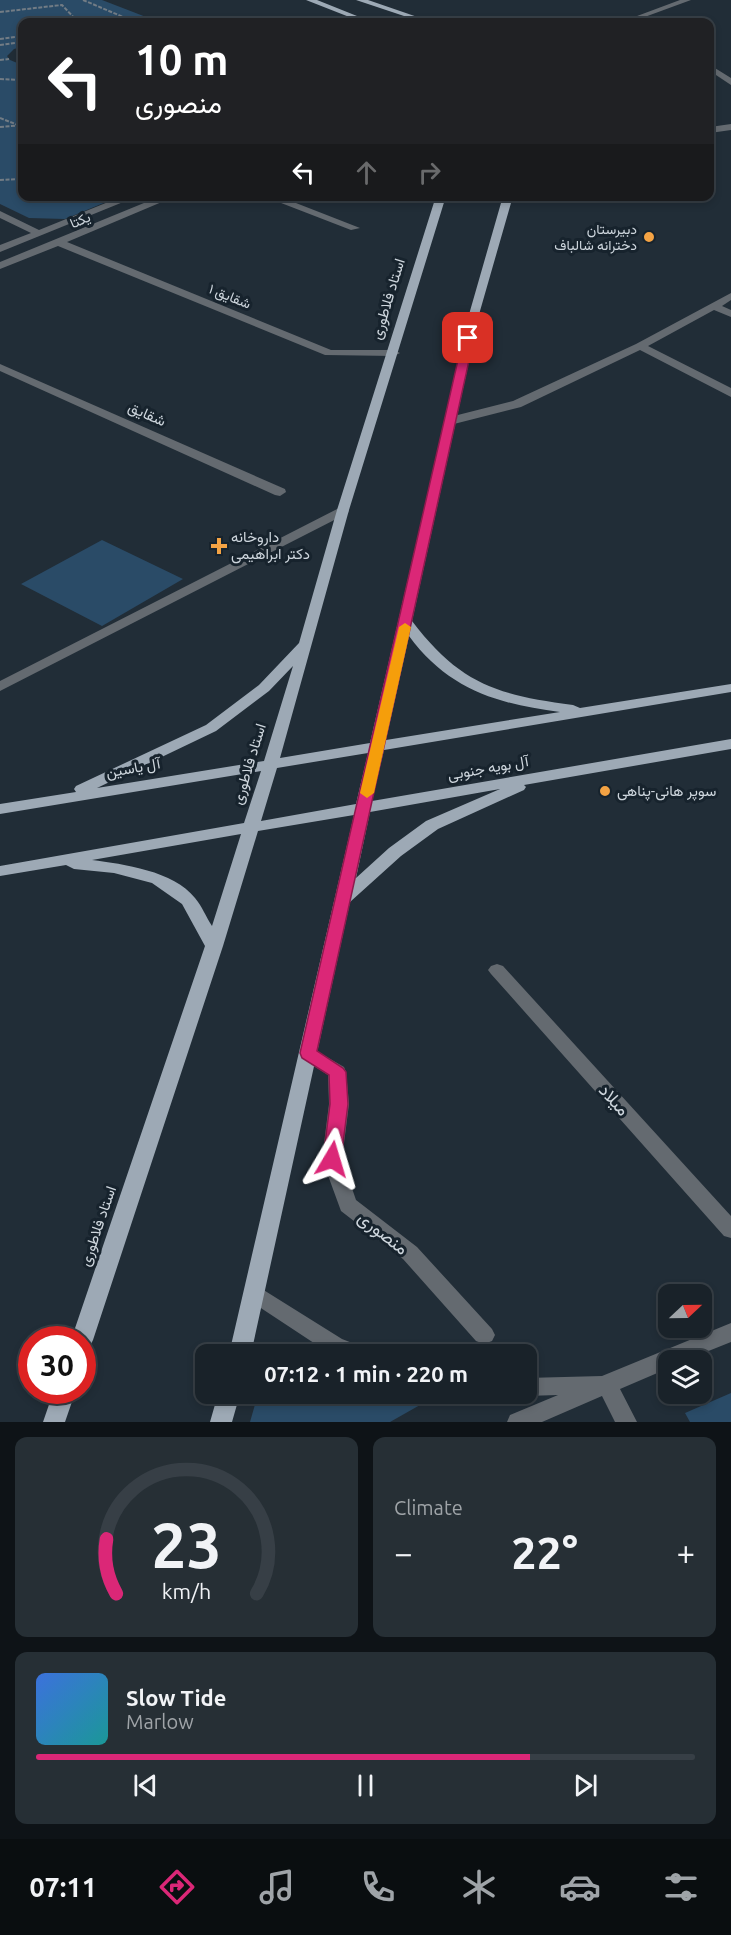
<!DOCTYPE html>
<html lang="en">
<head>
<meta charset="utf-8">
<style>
  body { margin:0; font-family:Ubuntu,Vazirmatn,sans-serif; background:#262f35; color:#f1f3f6; height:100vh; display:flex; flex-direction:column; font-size:22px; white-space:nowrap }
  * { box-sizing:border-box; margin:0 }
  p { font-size:20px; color:#9fa4a8 }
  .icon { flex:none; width:33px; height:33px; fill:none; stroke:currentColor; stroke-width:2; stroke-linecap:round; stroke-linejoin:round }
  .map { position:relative; height:1422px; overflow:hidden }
  .panel { display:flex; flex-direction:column; gap:15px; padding:15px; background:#0e1317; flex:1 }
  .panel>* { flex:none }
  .guide { position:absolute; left:18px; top:18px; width:696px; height:183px; border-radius:12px; box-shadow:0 3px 9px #0003,0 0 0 2px #373f46; background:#202124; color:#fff; overflow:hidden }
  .needle { width:39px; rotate:68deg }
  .fabs { position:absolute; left:658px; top:1284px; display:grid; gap:12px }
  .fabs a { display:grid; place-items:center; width:54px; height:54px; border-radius:12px; background:#192229; box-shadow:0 3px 9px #0003,0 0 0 2px #373f46; font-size:30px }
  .speed { position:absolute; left:18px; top:1326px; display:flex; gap:12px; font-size:30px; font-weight:700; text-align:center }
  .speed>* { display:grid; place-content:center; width:78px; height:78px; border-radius:50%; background:#192229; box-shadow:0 3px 9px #0003,0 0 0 2px #373f46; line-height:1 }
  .speed .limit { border:9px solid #d22; background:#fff; color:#111 }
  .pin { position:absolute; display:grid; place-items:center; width:51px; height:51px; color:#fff; margin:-26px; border-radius:12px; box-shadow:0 3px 9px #0006 }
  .me { position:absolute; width:66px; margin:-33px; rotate:7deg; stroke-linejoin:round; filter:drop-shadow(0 0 4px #0008) }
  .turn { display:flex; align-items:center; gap:21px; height:126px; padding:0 18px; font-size:27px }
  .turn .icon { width:78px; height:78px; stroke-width:2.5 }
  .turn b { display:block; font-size:42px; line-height:51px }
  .lanes { display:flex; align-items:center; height:57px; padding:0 18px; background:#0003; justify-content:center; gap:30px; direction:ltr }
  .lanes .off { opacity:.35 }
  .big { font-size:45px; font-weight:700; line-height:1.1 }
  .panel .tile { flex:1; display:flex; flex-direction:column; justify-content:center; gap:9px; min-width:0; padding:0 21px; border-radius:12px; background:#262f35 }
  .panel .dial { align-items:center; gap:0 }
  .dial svg { height:156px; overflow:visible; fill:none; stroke:#373f46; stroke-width:7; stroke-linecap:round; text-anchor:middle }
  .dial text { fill:#f1f3f6; stroke:none }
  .song { display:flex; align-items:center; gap:18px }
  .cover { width:72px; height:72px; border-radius:9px; background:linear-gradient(135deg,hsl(220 70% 55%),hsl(180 70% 35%)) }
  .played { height:6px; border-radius:3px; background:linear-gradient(90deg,#db2777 75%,#373f46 75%) }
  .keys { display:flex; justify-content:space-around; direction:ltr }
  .heat { display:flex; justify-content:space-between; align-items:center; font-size:33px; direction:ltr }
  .panel .tiles { flex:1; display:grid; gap:15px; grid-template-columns:1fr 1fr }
  .tile:last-child { grid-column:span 2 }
  .trip { position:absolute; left:195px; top:1344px; width:342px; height:60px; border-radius:12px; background:#192229; box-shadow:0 3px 9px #0003,0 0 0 2px #373f46; font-weight:700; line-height:60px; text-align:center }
  .menu { display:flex; height:96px; justify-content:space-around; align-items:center; background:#0a0e10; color:#9fa4a8 }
  .menu .icon { width:42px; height:42px }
  .menu .active { color:#db2777 }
  .menu b { font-size:27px; color:#f1f3f6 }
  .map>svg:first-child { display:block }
</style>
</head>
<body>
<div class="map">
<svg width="731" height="1422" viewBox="0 0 731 1422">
  <rect width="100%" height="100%" fill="#212d37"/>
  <!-- green -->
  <path fill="#2a4b67" d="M 0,0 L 102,0 L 159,22 L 22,22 L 22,47 L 14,49 L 7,56 L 10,60 L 22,65 L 22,196 L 118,197 L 65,219 L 29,218 L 0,204 Z
    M 102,540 L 183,579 L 102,626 L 21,584 Z
    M 731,1393 L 731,1422 L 690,1422 L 685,1413 Z
    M 258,1394 L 379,1394 L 420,1405 L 390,1422 L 250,1422 Z"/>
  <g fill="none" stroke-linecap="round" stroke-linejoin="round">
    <!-- path -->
    <path stroke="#727c85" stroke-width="2" stroke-dasharray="4 1.5" stroke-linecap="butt" d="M 83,0 L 135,22
      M 0,12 L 62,5 L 78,22
      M 0,39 L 22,36
      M 0,45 L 22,42
      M 0,60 L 9,59
      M 0,79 L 22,80
      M 0,118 L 18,125
      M 0,127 L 22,125
      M 0,180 L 22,179"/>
    <!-- minor -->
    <path fill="#646a70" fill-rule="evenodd" d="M 680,0 L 691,0 L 631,22 L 621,22 Z
      M 710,65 L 731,78 L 731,85 L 710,71 Z
      M 731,124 L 731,130 L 710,133 L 710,127 Z
      M 123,196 L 138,196 L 0,252 L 0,245 L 31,233 L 0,218 L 0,211 L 39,230 Z
      M 161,196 L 176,196 L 67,242 L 331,350 L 394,350 L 400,353 L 394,356 L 325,355 L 58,246 L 0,269 L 0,262 Z
      M 263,196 L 278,196 L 360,228 L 351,230 Z
      M 731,293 L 731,300 L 722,306 L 731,310 L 731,317 L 714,310 L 648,346 L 731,388 L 731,397 L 640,350 L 521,407 L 450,425 L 444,421 L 446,418 L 513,401 L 636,344 Z
      M 0,364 L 285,489 L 286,492 L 280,496 L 275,495 L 0,371 Z
      M 343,506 L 349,510 L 348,513 L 0,691 L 0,681 Z
      M 497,964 L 503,966 L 731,1216 L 731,1238 L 724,1236 L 491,974 L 488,970 L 491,966 Z
      M 308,1046 L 344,1067 L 346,1072 L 349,1104 L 342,1159 L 356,1200 L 417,1247 L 492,1329 L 495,1335 L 492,1341 L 484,1344 L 476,1341 L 403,1259 L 341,1211 L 322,1159 L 329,1104 L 328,1075 L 301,1058 L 299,1053 L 301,1048 Z
      M 254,1284 L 342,1339 L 365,1348 L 368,1354 L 334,1354 L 326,1351 L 247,1299 L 244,1293 L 247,1287 Z
      M 731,1323 L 731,1342 L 686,1360 L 669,1360 L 669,1368 L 620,1389 L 637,1422 L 615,1422 L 602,1396 L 542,1422 L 507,1422 L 510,1415 L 558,1395 L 526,1396 L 518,1394 L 526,1394 L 526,1378 L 602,1376 Z"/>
    <!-- major -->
    <path fill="#9da9b5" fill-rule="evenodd" d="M 306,0 L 317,0 L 372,22 L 362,22 Z
      M 356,0 L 368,0 L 432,22 L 422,22 Z
      M 436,196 L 446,196 L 349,510 L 280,758 L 370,743 L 470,311 L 503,196 L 513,196 L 480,311 L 412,621 C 460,684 497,695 573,705 L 580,708 L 731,684 L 731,692 L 384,750 L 372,801 L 731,739 L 731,749 L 524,785 L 526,787 L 524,790 L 438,829 L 401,856 L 350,902 L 251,1354 L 229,1354 L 354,815 L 258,831 L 223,946 L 93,1340 L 90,1346 L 82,1349 L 82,1340 L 71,1340 L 205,946 L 182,904 L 152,883 L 114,873 L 74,869 L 66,865 L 0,876 L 0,866 L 244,823 L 261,771 L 0,814 L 0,804 L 76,792 L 74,789 L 76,786 L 206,725 L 259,685 L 299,643 L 337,510 ZM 409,636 C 448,689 497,704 560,712 L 386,740 ZM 293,666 L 264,761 L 97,788 L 216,731 L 269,691 ZM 368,753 L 356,804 L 261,821 L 277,768 ZM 500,789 L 426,821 L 389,848 L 356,878 L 370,812 ZM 241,834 L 212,926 C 206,917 202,906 195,898 C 174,871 123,864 92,860 Z
      M 54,1390 L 76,1390 L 65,1422 L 43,1422 Z
      M 218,1394 L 240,1394 L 232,1422 L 210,1422 Z"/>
  </g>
  <!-- route -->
  <path fill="#db2777" stroke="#8e194d" stroke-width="1.5" d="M 468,335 L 474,338 L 317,1051 L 343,1068 L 346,1072 L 348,1104 L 341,1159 L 339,1164 L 332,1166 L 326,1164 L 323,1159 L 330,1104 L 329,1075 L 302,1058 L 300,1053 L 463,338 Z"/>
  <!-- slow -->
  <path fill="#f59e0b" d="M 405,623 L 411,627 L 374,793 L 367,798 L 360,793 L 399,627 Z"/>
  <!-- markers -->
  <g fill="#f4a344" stroke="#17232d" stroke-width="2">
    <circle cx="649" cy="237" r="6"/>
    <path d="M216 537h6v6h6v6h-6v6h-6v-6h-6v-6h6z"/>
    <circle cx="605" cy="791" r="6"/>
  </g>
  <g text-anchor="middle" stroke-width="6" stroke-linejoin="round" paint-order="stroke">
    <!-- far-street labels -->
    <g font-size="14" fill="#ced6dd" stroke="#17232d">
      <text transform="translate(80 220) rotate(-23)" y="5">یکتا</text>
      <text transform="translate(230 296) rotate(22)" y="5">شقایق ۱</text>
    </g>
    <!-- far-poi labels -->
    <g font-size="14" fill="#ced6dd" stroke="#17232d" text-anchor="end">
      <text x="637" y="234">دبیرستان<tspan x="637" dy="16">دخترانه شالباف</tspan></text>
    </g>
    <!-- street labels -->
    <g font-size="15" fill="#ced6dd" stroke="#17232d">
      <text transform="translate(388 299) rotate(-73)" y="5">استاد فلاطوری</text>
      <text transform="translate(147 414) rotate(24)" y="5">شقایق</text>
      <text transform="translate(249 764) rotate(-73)" y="5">استاد فلاطوری</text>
      <text transform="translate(133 768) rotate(-10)" y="5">آل یاسین</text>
      <text transform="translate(488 768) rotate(-10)" y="5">آل بویه جنوبی</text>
      <text transform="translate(98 1226) rotate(-71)" y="5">استاد فلاطوری</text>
    </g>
    <!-- poi labels -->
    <g font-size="15" fill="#ced6dd" stroke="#17232d" text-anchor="start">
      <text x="231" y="542">داروخانه<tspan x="231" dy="17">دکتر ابراهیمی</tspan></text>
      <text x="617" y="796">سوپر هانی-پناهی</text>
    </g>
    <!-- near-street labels -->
    <g font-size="18" fill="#ced6dd" stroke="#17232d">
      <text transform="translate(614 1100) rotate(48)" y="6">میلاد</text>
      <text transform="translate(383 1233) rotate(38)" y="6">منصوری</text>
    </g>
  </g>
</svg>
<div class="fabs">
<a><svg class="needle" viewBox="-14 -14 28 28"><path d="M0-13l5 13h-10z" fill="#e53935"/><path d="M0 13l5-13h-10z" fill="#9fa4a8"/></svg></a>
<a><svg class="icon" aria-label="layers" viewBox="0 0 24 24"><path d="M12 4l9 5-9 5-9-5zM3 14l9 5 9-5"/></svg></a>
</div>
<div class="speed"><div class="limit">30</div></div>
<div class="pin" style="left:468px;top:338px;background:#d93025"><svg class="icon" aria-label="arrive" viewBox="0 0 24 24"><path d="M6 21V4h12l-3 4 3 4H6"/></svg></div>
<svg class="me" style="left:332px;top:1159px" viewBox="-20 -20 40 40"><path d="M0-17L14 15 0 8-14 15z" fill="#db2777" stroke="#fff" stroke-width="4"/></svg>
<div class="trip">07:12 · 1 min · 220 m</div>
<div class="guide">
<div class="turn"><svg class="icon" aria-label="left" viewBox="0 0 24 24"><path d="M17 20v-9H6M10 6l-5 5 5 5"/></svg><div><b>10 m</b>منصوری</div></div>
<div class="lanes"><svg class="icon" aria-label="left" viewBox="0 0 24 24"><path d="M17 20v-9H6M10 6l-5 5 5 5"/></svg><svg class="icon off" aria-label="ahead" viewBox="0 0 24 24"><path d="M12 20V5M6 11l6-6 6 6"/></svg><svg class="icon off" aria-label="right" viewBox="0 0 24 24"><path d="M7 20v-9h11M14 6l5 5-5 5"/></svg></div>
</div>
</div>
<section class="panel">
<div class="tiles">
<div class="tile dial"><svg viewBox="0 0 100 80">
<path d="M14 69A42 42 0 1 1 86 69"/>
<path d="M14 69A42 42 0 0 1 9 41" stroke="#db2777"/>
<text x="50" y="56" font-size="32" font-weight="700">23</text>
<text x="50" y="72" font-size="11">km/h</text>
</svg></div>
<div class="tile"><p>Climate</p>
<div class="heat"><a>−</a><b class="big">22°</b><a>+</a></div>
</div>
<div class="tile">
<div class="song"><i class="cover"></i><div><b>Slow Tide</b><p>Marlow</p></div></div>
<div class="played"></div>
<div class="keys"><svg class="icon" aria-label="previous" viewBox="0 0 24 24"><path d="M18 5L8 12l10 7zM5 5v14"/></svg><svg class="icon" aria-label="pause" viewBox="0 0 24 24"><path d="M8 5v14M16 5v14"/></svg><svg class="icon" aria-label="next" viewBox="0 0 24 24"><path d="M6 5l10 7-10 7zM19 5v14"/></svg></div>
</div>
</div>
</section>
<nav class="menu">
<b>07:11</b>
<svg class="icon active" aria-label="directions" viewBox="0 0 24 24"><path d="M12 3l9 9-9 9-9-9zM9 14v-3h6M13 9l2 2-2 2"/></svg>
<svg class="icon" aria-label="music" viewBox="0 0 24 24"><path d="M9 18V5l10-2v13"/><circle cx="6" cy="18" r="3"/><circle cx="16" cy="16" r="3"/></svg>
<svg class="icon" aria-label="phone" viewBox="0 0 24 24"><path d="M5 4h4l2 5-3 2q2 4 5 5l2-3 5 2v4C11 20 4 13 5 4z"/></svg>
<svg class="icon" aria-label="climate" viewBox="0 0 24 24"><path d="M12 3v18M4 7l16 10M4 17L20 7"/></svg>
<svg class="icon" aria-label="car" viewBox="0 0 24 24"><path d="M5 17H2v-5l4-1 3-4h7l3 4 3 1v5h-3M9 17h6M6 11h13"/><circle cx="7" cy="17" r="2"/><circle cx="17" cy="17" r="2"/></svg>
<svg class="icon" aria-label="filters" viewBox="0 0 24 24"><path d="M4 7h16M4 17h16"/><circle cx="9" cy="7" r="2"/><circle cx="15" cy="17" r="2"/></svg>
</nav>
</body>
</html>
